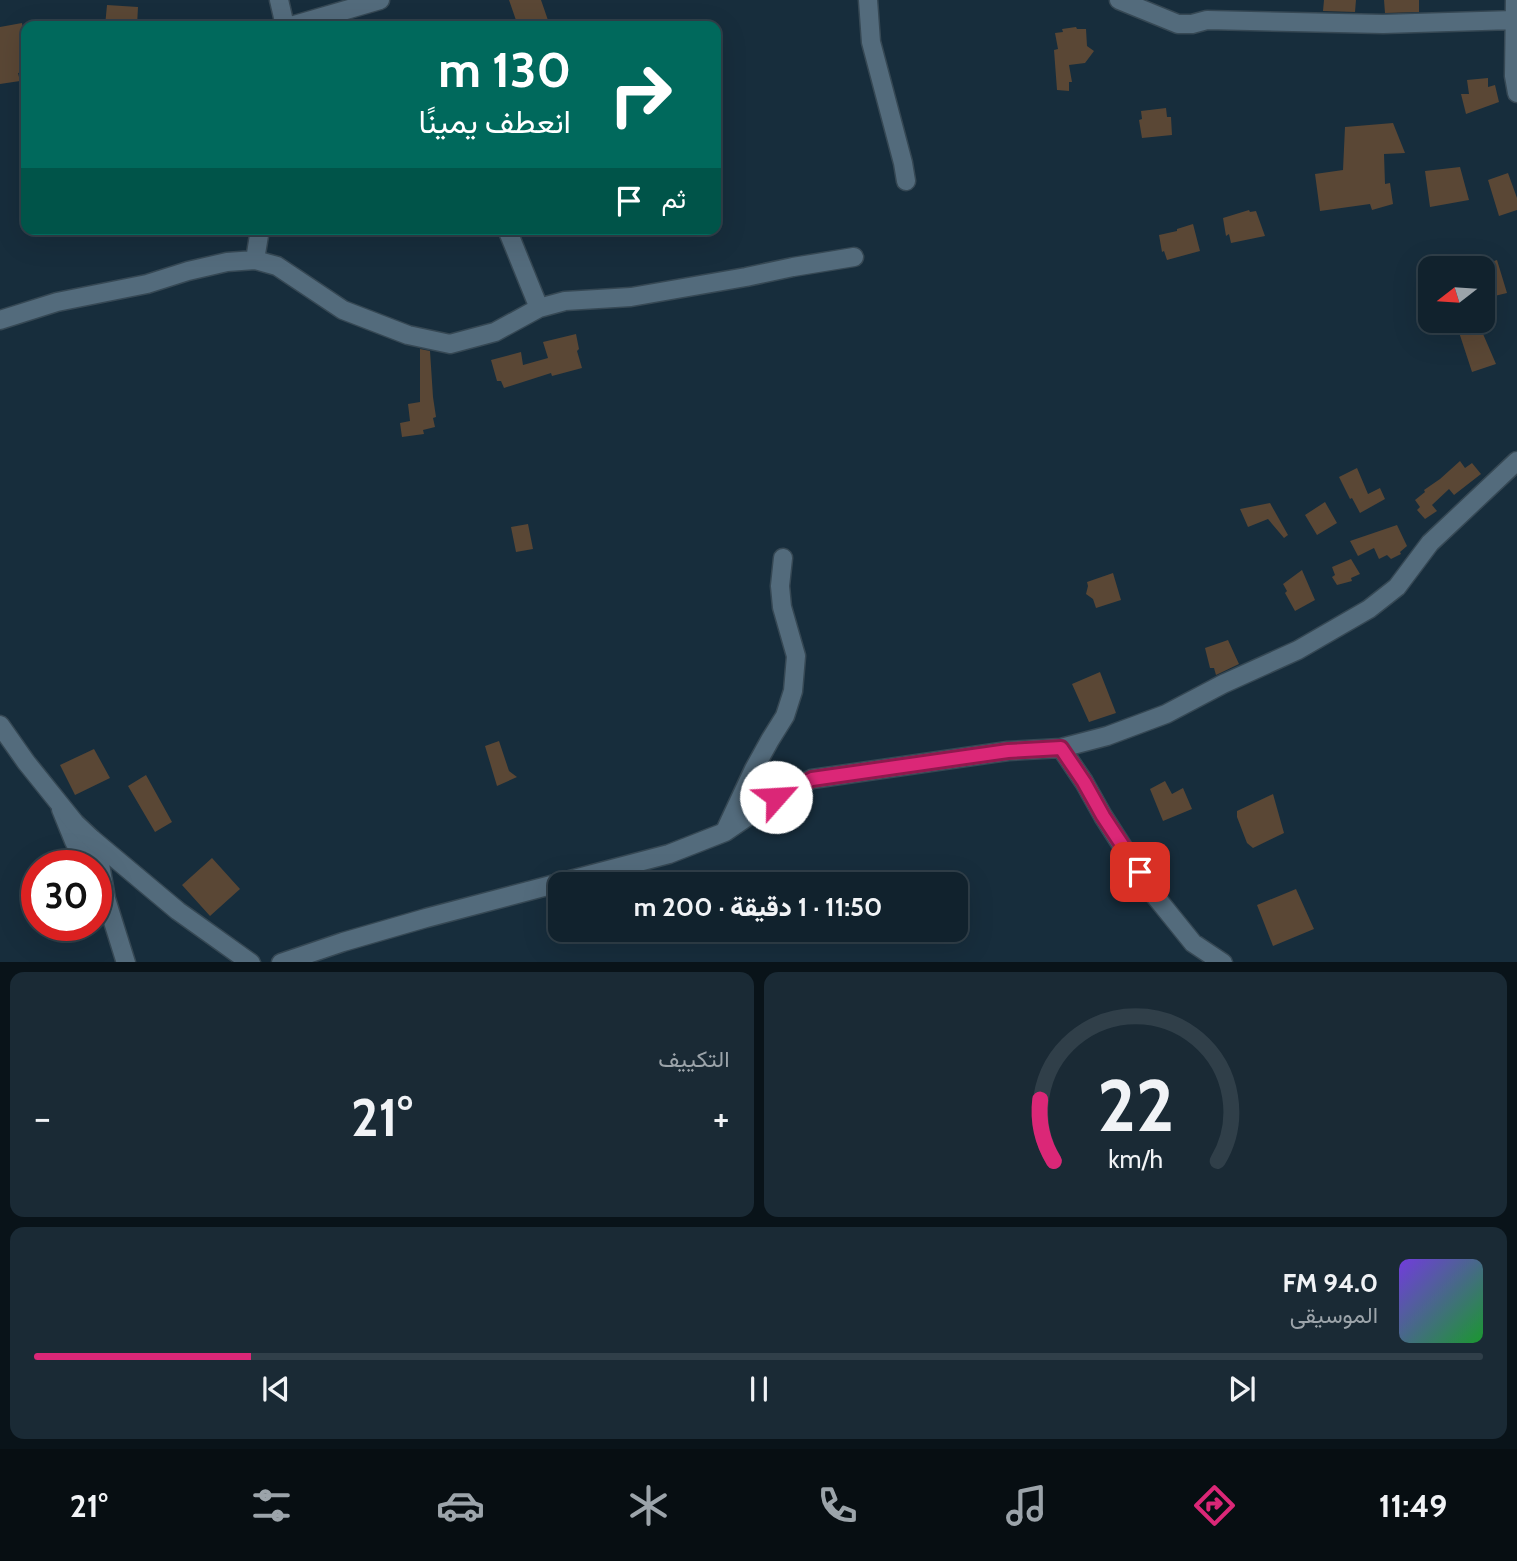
<!DOCTYPE html>
<html lang="ar">
<head>
<meta charset="utf-8">
<style>
  body { margin:0; font-family:Cabin,Vazirmatn,sans-serif; background:#1a2a35; color:#f1f3f6; direction:rtl; height:100vh; display:flex; flex-direction:column; font-size:26px; white-space:nowrap }
  * { box-sizing:border-box; margin:0 }
  p { font-size:23px; color:#9ca4aa }
  .icon { flex:none; width:38px; height:38px; fill:none; stroke:currentColor; stroke-width:2; stroke-linecap:round; stroke-linejoin:round }
  .map { position:relative; height:962px; overflow:hidden; direction:ltr }
  .panel { display:flex; flex-direction:column; gap:10px; padding:10px; background:#091319; flex:1 }
  .panel>* { flex:none }
  .banner { position:absolute; left:21px; top:21px; width:700px; height:214px; border-radius:14px; box-shadow:0 7px 28px #0002,0 0 0 2px #303f49; direction:rtl; background:#00695c; color:#fff; overflow:hidden }
  .needle { width:46px; rotate:253deg }
  .buttons { position:absolute; left:1418px; top:256px; display:grid; gap:14px }
  .buttons a { display:grid; place-items:center; width:77px; height:77px; border-radius:14px; background:#11222d; box-shadow:0 7px 28px #0002,0 0 0 2px #303f49; font-size:35px }
  .speed { position:absolute; left:21px; top:850px; display:flex; gap:14px; font-size:35px; font-weight:700; text-align:center }
  .speed>* { display:grid; place-content:center; width:91px; height:91px; border-radius:50%; background:#11222d; box-shadow:0 7px 28px #0002,0 0 0 2px #303f49; line-height:1 }
  .speed .limit { border:10px solid #d22; background:#fff; color:#111 }
  .pin { position:absolute; display:grid; place-items:center; width:60px; height:60px; color:#fff; margin:-30px; border-radius:14px; box-shadow:0 4px 10px #0006 }
  .me { position:absolute; width:77px; margin:-38px; rotate:64deg; stroke-linejoin:round; filter:drop-shadow(0 0 5px #0008) }
  .turn { display:flex; align-items:center; gap:24px; height:147px; padding:0 35px; font-size:32px }
  .turn .icon { width:91px; height:91px; stroke-width:2.5 }
  .turn b { display:block; font-size:49px; line-height:60px }
  .then { display:flex; align-items:center; height:66px; padding:0 35px; background:#0003; gap:14px; font-size:26px }
  .big { font-size:52px; font-weight:800; line-height:1.1 }
  .panel .card { flex:1; display:flex; flex-direction:column; justify-content:center; gap:10px; min-width:0; padding:0 24px; border-radius:14px; background:#1a2a35 }
  .panel .dial { align-items:center; gap:0 }
  .dial svg { height:182px; overflow:visible; fill:none; stroke:#303f49; stroke-width:7; stroke-linecap:round; text-anchor:middle }
  .dial text { fill:#f1f3f6; stroke:none }
  .song { display:flex; align-items:center; gap:21px }
  .cover { width:84px; height:84px; border-radius:10px; background:linear-gradient(135deg,hsl(260 70% 55%),hsl(130 70% 35%)) }
  .played { height:7px; border-radius:4px; background:linear-gradient(90deg,#db2777 15%,#303f49 15%) }
  .keys { display:flex; justify-content:space-around; direction:ltr }
  .heat { display:flex; justify-content:space-between; align-items:center; font-size:38px; direction:ltr }
  .panel .tiles { flex:1; display:grid; gap:10px; grid-template-columns:1fr 1fr }
  .card:last-child { grid-column:span 2 }
  .trip { position:absolute; left:548px; top:872px; width:420px; height:70px; border-radius:14px; background:#11222d; box-shadow:0 7px 28px #0002,0 0 0 2px #303f49; font-weight:800; line-height:70px; text-align:center; direction:rtl }
  .tab-bar { display:flex; height:112px; justify-content:space-around; align-items:center; background:#070e12; color:#9ca4aa }
  .tab-bar .icon { width:49px; height:49px }
  .tab-bar .active { color:#db2777 }
  .tab-bar b { font-size:32px; color:#f1f3f6 }
  .map>svg:first-child { display:block }
</style>
</head>
<body>
<div class="map">
<svg width="1517" height="963" viewBox="0 0 1517 963">
  <rect width="100%" height="100%" fill="#172d3c"/>
  <!-- building -->
  <path fill="#5a4735" d="M 509,0 L 541,0 L 550,26 L 518,26 Z
    M 1324,0 L 1356,0 L 1355,12 L 1323,11 Z
    M 1384,0 L 1419,0 L 1419,12 L 1385,13 Z
    M 107,5 L 138,7 L 137,26 L 105,26 Z
    M 22,23 L 26,51 L 26,72 L 18,73 L 20,81 L 0,84 L 0,27 Z
    M 1076,27 L 1077,29 L 1086,29 L 1087,46 L 1094,51 L 1085,63 L 1069,65 L 1072,82 L 1069,82 L 1069,91 L 1057,90 L 1054,50 L 1058,49 L 1055,33 L 1063,32 L 1062,29 Z
    M 1488,78 L 1488,87 L 1495,85 L 1499,102 L 1466,114 L 1461,94 L 1469,94 L 1467,80 Z
    M 1166,108 L 1167,117 L 1171,117 L 1172,135 L 1142,138 L 1139,120 L 1142,119 L 1141,111 Z
    M 1393,123 L 1405,153 L 1384,154 L 1385,184 L 1390,183 L 1393,204 L 1372,210 L 1370,204 L 1320,211 L 1315,174 L 1343,170 L 1345,127 Z
    M 1460,167 L 1469,200 L 1430,207 L 1425,171 Z
    M 1508,173 L 1517,198 L 1517,210 L 1499,216 L 1488,180 Z
    M 1249,210 L 1250,212 L 1256,211 L 1265,236 L 1231,243 L 1229,234 L 1226,236 L 1223,218 Z
    M 1193,224 L 1200,251 L 1167,260 L 1164,251 L 1162,252 L 1159,235 L 1177,231 L 1177,229 Z
    M 1497,260 L 1507,293 L 1482,299 L 1482,265 Z
    M 1455,320 L 1477,320 L 1496,364 L 1472,372 Z
    M 576,334 L 579,349 L 577,351 L 582,368 L 552,376 L 551,373 L 504,388 L 501,381 L 497,381 L 491,360 L 521,352 L 523,365 L 548,358 L 543,342 Z
    M 420,349 L 430,351 L 433,397 L 436,417 L 433,418 L 435,427 L 423,430 L 424,434 L 402,437 L 400,423 L 410,421 L 408,404 L 420,402 Z
    M 1460,461 L 1465,468 L 1472,463 L 1481,474 L 1454,495 L 1449,489 L 1432,505 L 1437,511 L 1425,519 L 1417,510 L 1420,507 L 1415,500 L 1425,492 L 1424,490 L 1440,479 Z
    M 1357,468 L 1368,494 L 1380,488 L 1385,499 L 1360,513 L 1352,498 L 1350,499 L 1339,477 Z
    M 1325,502 L 1337,523 L 1317,535 L 1305,515 Z
    M 1270,503 L 1288,535 L 1284,538 L 1268,519 L 1248,527 L 1240,509 Z
    M 528,524 L 533,549 L 516,552 L 511,527 Z
    M 1397,525 L 1407,546 L 1400,552 L 1401,554 L 1391,559 L 1387,555 L 1379,559 L 1374,548 L 1358,556 L 1350,541 Z
    M 1351,559 L 1360,574 L 1351,578 L 1352,581 L 1337,585 L 1332,577 L 1335,575 L 1332,567 Z
    M 1302,570 L 1315,600 L 1295,611 L 1285,593 L 1287,591 L 1283,584 Z
    M 1113,573 L 1121,600 L 1096,608 L 1093,599 L 1086,594 L 1088,586 L 1087,582 Z
    M 1228,640 L 1239,664 L 1216,675 L 1214,668 L 1210,668 L 1205,648 Z
    M 1100,672 L 1116,713 L 1089,722 L 1072,684 Z
    M 499,741 L 509,771 L 517,777 L 497,786 L 485,746 Z
    M 94,749 L 110,778 L 75,795 L 60,765 Z
    M 146,775 L 172,822 L 155,832 L 128,786 Z
    M 1165,781 L 1172,794 L 1183,788 L 1192,809 L 1163,821 L 1150,789 Z
    M 1273,794 L 1284,833 L 1253,848 L 1247,843 L 1237,817 L 1237,811 Z
    M 212,858 L 240,889 L 210,916 L 182,885 Z
    M 1296,889 L 1314,929 L 1273,946 L 1257,905 Z"/>
  <g fill="none" stroke-linecap="round" stroke-linejoin="round">
    <!-- street casing -->
    <g stroke="#364854" stroke-width="21">
      <path id="street" d="M 279,0 L 285,26
        M 868,0 L 871,42 L 903,163 L 906,181
        M 1119,0 L 1178,24 L 1192,24 L 1207,20 L 1383,24 L 1514,20
        M 1515,0 L 1514,76 L 1517,93
        M 291,26 L 380,0
        M 255,260 L 260,229
        M 539,308 L 565,301 L 631,297 L 746,277 L 793,267 L 854,257
        M 0,320 L 57,302 L 147,284 L 188,271 L 227,262 L 255,260 L 277,266 L 343,310 L 408,335 L 450,344 L 495,332 L 539,308 L 507,229
        M 1061,748 L 1084,782 L 1103,816 L 1151,891 L 1193,943 L 1223,963
        M 61,809 L 74,841 L 87,866
        M 726,829 L 754,769 L 770,740 L 785,716 L 793,691 L 796,656 L 782,607 L 780,586 L 783,558
        M 92,839 L 100,864 L 106,899 L 126,963
        M 281,963 L 343,942 L 426,918 L 669,854 L 725,832 L 776,797 L 812,779 L 1008,751 L 1061,748 L 1107,736 L 1166,714 L 1223,684 L 1298,650 L 1369,609 L 1397,587 L 1430,543 L 1517,461"/>
    </g>
    <!-- secondary casing -->
    <g stroke="#364854" stroke-width="21">
      <path id="secondary" d="M 0,725 L 26,762 L 75,823 L 92,839 L 178,911 L 251,963"/>
    </g>
    <!-- street -->
    <use href="#street" stroke="#536b7c" stroke-width="18"/>
    <!-- secondary -->
    <use href="#secondary" stroke="#536b7c" stroke-width="18"/>
  </g>
  <g fill="none" stroke-linecap="round" stroke-linejoin="round">
    <!-- route casing -->
    <g stroke="#8e194d" stroke-width="18">
      <path id="route" d="M 776,797 L 812,779 L 1008,751 L 1061,748 L 1084,782 L 1103,816 L 1140,872"/>
    </g>
    <!-- route -->
    <use href="#route" stroke="#db2777" stroke-width="12"/>
  </g>
</svg>
<div class="buttons">
<a><svg class="needle" viewBox="-14 -14 28 28"><path d="M0-13l5 13h-10z" fill="#e53935"/><path d="M0 13l5-13h-10z" fill="#9ca4aa"/></svg></a>
</div>
<div class="speed"><div class="limit">30</div></div>
<div class="pin" style="left:1140px;top:872px;background:#d93025"><svg class="icon" aria-label="arrive" viewBox="0 0 24 24"><path d="M6 21V4h12l-3 4 3 4H6"/></svg></div>
<svg class="me" style="left:776px;top:797px" viewBox="-20 -20 40 40"><circle r="19" fill="#fff"/><path d="M0-13L10 11 0 6-10 11z" fill="#db2777"/></svg>
<div class="trip">11:50 · 1 دقيقة · 200 m</div>
<div class="banner">
<div class="turn"><svg class="icon" aria-label="right" viewBox="0 0 24 24"><path d="M7 20v-9h11M14 6l5 5-5 5"/></svg><div><b>130 m</b>انعطف يمينًا</div></div>
<div class="then">ثم<svg class="icon" aria-label="arrive" viewBox="0 0 24 24"><path d="M6 21V4h12l-3 4 3 4H6"/></svg></div>
</div>
</div>
<section class="panel">
<div class="tiles">
<div class="card dial"><svg viewBox="0 0 100 80">
<path d="M14 69A42 42 0 1 1 86 69"/>
<path d="M14 69A42 42 0 0 1 8 42" stroke="#db2777"/>
<text x="50" y="56" font-size="32" font-weight="700">22</text>
<text x="50" y="72" font-size="11">km/h</text>
</svg></div>
<div class="card"><p>التكييف</p>
<div class="heat"><a>−</a><b class="big">21°</b><a>+</a></div>
</div>
<div class="card">
<div class="song"><i class="cover"></i><div><b>94.0 FM</b><p>الموسيقى</p></div></div>
<div class="played"></div>
<div class="keys"><svg class="icon" aria-label="previous" viewBox="0 0 24 24"><path d="M18 5L8 12l10 7zM5 5v14"/></svg><svg class="icon" aria-label="pause" viewBox="0 0 24 24"><path d="M8 5v14M16 5v14"/></svg><svg class="icon" aria-label="next" viewBox="0 0 24 24"><path d="M6 5l10 7-10 7zM19 5v14"/></svg></div>
</div>
</div>
</section>
<nav class="tab-bar">
<b>11:49</b>
<svg class="icon active" aria-label="directions" viewBox="0 0 24 24"><path d="M12 3l9 9-9 9-9-9zM9 14v-3h6M13 9l2 2-2 2"/></svg>
<svg class="icon" aria-label="music" viewBox="0 0 24 24"><path d="M9 18V5l10-2v13"/><circle cx="6" cy="18" r="3"/><circle cx="16" cy="16" r="3"/></svg>
<svg class="icon" aria-label="phone" viewBox="0 0 24 24"><path d="M5 4h4l2 5-3 2q2 4 5 5l2-3 5 2v4C11 20 4 13 5 4z"/></svg>
<svg class="icon" aria-label="climate" viewBox="0 0 24 24"><path d="M12 3v18M4 7l16 10M4 17L20 7"/></svg>
<svg class="icon" aria-label="car" viewBox="0 0 24 24"><path d="M5 17H2v-5l4-1 3-4h7l3 4 3 1v5h-3M9 17h6M6 11h13"/><circle cx="7" cy="17" r="2"/><circle cx="17" cy="17" r="2"/></svg>
<svg class="icon" aria-label="filters" viewBox="0 0 24 24"><path d="M4 7h16M4 17h16"/><circle cx="9" cy="7" r="2"/><circle cx="15" cy="17" r="2"/></svg>
<b>21°</b>
</nav>
</body>
</html>
